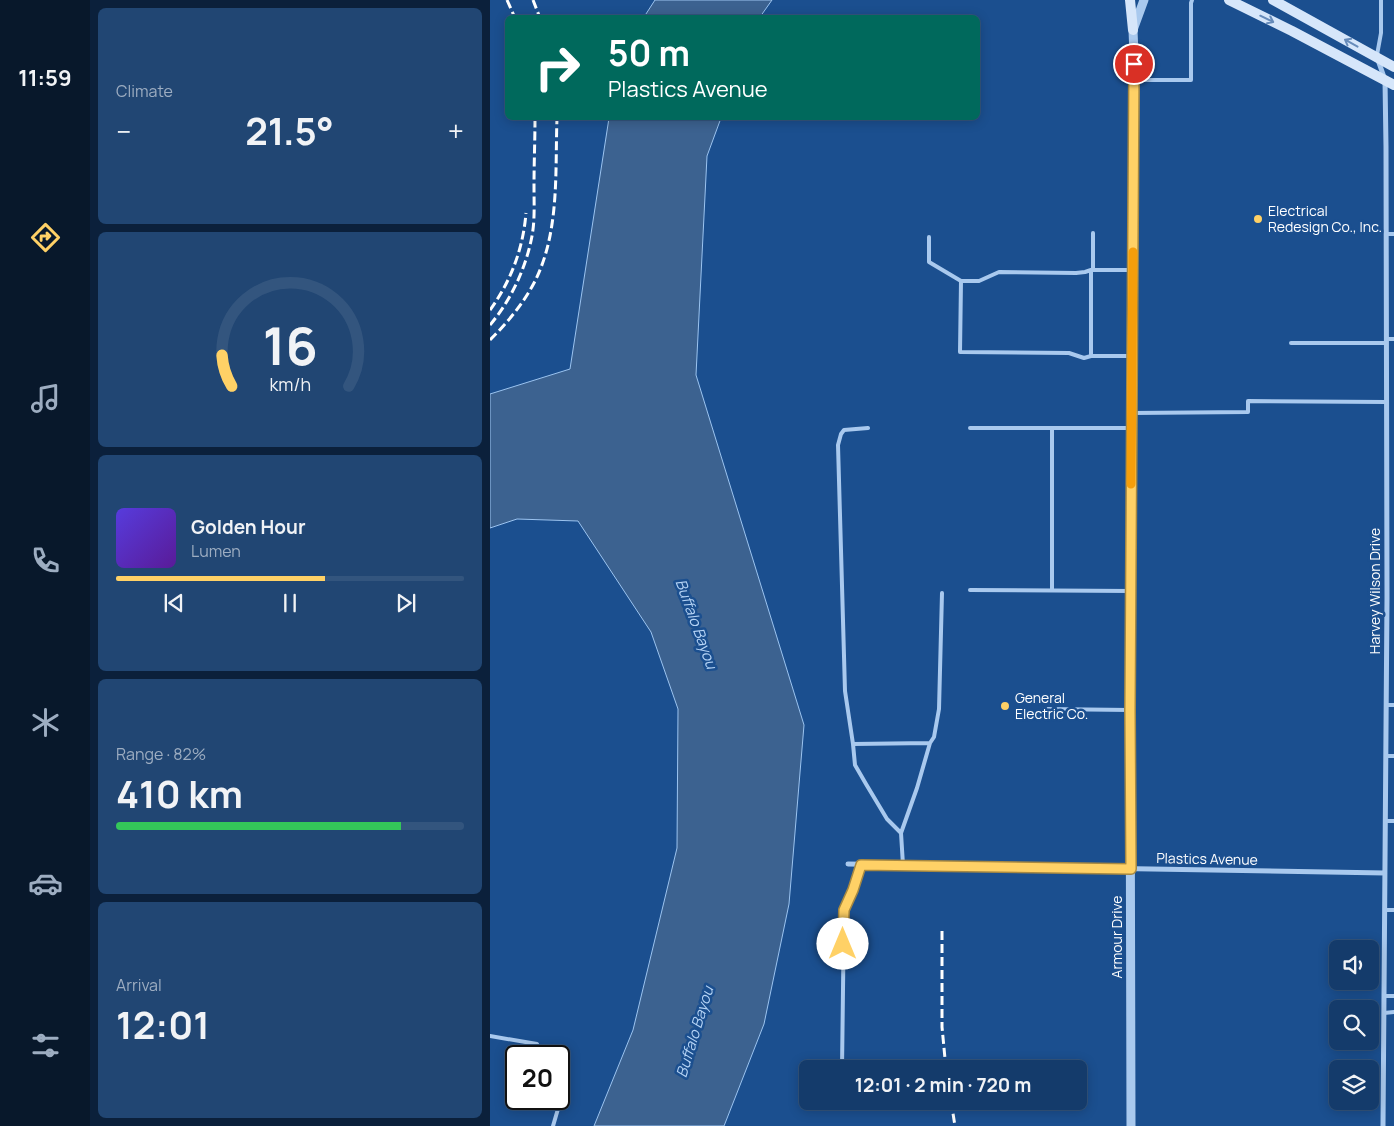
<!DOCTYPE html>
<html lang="en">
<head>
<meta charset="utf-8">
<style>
  body { margin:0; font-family:Manrope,sans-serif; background:#214673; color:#f1f3f6; height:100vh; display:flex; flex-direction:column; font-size:19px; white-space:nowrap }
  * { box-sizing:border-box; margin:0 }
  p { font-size:16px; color:#9dadc1 }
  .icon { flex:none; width:28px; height:28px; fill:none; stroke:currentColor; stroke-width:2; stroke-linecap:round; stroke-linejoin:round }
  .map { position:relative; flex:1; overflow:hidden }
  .drawer { display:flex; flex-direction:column; gap:8px; padding:8px; background:#0b203b; width:400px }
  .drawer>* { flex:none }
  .hud { position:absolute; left:15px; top:15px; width:475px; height:105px; border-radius:8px; box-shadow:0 2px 12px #0003,0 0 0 1px #33557e; background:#00695c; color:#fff; overflow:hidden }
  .buttons { position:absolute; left:839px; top:940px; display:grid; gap:10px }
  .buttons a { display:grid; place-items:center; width:50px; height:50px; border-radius:8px; background:#143b6b; box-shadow:0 2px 12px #0003,0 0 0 1px #33557e; font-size:25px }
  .speed { position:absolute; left:15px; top:1045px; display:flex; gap:10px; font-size:25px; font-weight:700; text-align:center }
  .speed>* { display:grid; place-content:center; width:65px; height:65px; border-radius:50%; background:#143b6b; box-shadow:0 2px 12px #0003,0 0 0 1px #33557e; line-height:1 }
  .speed .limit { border:2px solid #111; border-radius:8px; background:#fff; color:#111 }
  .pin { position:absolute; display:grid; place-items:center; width:42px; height:42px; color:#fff; margin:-21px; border:2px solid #fff; border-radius:50%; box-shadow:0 1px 5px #0007 }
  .me { position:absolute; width:55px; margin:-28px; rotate:0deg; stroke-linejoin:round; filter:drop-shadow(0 0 4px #0008) }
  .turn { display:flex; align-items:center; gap:18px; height:105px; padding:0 20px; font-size:22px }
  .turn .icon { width:65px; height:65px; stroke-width:2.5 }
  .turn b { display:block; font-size:35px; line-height:42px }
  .big { font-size:38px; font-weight:700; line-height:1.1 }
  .drawer .tile { flex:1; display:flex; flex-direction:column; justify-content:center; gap:8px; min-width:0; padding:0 18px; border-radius:8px; background:#214673 }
  .drawer .dial { align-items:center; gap:0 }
  .dial svg { height:130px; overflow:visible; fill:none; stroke:#33557e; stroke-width:7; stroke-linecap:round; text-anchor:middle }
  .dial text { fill:#f1f3f6; stroke:none }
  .song { display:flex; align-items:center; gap:15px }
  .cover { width:60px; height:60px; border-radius:8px; background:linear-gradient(135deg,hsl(250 70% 55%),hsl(270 70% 35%)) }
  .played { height:5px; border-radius:2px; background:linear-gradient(90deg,#ffd166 60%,#33557e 60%) }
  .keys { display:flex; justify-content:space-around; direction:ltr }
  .heat { display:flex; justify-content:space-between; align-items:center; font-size:28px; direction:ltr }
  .charge { height:8px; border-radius:4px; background:linear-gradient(90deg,#34c759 82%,#33557e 0) }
  .trip { position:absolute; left:309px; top:1060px; width:288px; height:50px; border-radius:8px; background:#143b6b; box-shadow:0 2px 12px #0003,0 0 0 1px #33557e; font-weight:700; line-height:50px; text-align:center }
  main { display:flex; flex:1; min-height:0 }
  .dock { display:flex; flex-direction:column; width:90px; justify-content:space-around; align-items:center; background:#08182b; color:#9dadc1 }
  .dock .icon { width:35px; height:35px }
  .dock .on { color:#ffd166 }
  .dock b { font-size:22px; color:#f1f3f6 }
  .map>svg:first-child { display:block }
</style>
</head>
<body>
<main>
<nav class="dock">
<b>11:59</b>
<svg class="icon on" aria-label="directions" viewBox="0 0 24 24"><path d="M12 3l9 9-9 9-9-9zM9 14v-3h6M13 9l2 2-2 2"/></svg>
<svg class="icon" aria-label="music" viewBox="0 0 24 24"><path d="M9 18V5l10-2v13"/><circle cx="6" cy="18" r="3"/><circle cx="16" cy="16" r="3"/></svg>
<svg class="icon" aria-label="phone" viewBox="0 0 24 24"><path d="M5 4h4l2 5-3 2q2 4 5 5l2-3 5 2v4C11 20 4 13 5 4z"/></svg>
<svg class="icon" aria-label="climate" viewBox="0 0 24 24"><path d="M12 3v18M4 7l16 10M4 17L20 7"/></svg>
<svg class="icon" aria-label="car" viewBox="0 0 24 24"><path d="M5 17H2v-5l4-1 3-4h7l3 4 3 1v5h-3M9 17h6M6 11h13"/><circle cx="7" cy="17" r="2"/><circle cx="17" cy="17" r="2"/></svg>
<svg class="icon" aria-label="filters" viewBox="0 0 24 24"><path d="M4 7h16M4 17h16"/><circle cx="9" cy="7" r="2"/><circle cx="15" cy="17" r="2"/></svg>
</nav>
<section class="drawer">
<div class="tile"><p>Climate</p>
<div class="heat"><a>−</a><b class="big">21.5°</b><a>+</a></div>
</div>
<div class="tile dial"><svg viewBox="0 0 100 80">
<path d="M14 69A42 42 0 1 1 86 69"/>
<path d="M14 69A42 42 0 0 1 8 50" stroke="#ffd166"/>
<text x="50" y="56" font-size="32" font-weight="700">16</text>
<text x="50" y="72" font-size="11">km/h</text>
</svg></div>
<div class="tile">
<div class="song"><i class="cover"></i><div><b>Golden Hour</b><p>Lumen</p></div></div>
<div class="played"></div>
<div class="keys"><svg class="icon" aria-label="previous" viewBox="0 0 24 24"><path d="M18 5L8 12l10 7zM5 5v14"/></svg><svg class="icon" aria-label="pause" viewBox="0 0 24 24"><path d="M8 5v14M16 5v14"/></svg><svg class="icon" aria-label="next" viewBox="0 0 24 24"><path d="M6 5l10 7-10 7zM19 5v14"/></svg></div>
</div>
<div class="tile"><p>Range · 82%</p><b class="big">410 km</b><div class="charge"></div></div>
<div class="tile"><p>Arrival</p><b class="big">12:01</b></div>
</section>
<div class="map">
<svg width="904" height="1126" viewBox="0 0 904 1126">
  <rect width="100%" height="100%" fill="#1b4f8f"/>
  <!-- water -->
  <path fill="#3c6290" stroke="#9cc4f0" d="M 165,0 L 282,0 L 270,17 L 154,17 Z
    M 119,118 L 231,118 L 217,156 L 206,375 L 314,725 L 299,904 L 274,1024 L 234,1126 L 104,1126 L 143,1030 L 187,848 L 188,709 L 161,632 L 88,521 L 27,519 L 0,528 L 0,394 L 80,369 Z"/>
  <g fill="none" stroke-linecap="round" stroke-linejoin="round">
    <!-- service -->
    <path stroke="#a9c9ee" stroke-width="4" d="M 887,55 L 891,33 L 891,0
      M 645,80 L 701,80 L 701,3 L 702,0
      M 603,233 L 603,270
      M 896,234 L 904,234
      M 439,237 L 439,262 L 471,281
      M 896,339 L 904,339
      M 801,343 L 896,343
      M 601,356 L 594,358 L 579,353 L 470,352 L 471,281 L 489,281 L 509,272 L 586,273 L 595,272 L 601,270
      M 642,356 L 601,356 L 601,270 L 643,270
      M 642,413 L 758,412 L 758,401 L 896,402
      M 480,428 L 642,428
      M 562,428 L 562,590
      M 480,590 L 641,591
      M 896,705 L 904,705
      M 554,709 L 640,710
      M 440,743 L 444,737 L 449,709 L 452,593
      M 363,744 L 355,691 L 348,445 L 351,434 L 354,430 L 378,428
      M 896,756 L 904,756
      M 895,821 L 904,821
      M 411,833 L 427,788 L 440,743 L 363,744 L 365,765 L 376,784 L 397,819 L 411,833 L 413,865
      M 895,910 L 904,910
      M 895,996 L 904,996
      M 894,1013 L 904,1012
      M 0,1036 L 47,1044 L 52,1056
      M 352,1069 L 354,910 L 363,890 L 371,865
      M 63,1126 L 70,1102 L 69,1099"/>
    <!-- minor -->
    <path stroke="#a9c9ee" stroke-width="5" d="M 888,60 L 895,80 L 896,147 L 897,598 L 893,1126
      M 358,864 L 895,873"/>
    <!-- tertiary -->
    <path stroke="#a9c9ee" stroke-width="9" d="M 641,1126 L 640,710 L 645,80 L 643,30 L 654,0"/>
    <!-- secondary -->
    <path stroke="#d6e6fa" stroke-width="10" d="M 640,0 L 643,30
      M 739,0 L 802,31 L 904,85
      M 783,0 L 904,67"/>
    <!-- rail -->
    <path stroke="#fff" stroke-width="3" stroke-dasharray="9 4" stroke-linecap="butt" d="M 17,0 L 25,18
      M 43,0 L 50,18
      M 0,310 C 21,281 33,249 36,213
      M 0,325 C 21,300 36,268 42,236 C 45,220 44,203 44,186 C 44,163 45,140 45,118
      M 0,340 C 17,323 33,304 44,283 C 70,233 65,172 67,118
      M 452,931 L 452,1027 L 456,1069
      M 461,1101 L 465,1126"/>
  </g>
  <!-- one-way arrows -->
  <defs><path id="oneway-shaft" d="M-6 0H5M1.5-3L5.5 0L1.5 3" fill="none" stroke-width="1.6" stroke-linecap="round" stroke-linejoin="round" transform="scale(1.25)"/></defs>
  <g stroke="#668bba">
    <use href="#oneway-shaft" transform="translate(777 19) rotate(26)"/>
    <use href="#oneway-shaft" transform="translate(861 43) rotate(-151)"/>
  </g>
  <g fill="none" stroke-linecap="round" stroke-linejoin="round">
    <!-- route casing -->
    <g stroke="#a68842" stroke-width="12">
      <path id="route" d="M 353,944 L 354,910 L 363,890 L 371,865 L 641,869 L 640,710 L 644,64"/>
    </g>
    <!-- route -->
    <use href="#route" stroke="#ffd166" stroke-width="9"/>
    <!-- slow -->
    <path stroke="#f59e0b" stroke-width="9" d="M 641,484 L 643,252"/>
  </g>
  <!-- markers -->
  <g fill="#ffd166" stroke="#1b4f8f" stroke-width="2">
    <circle cx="768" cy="219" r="5"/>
    <circle cx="515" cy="706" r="5"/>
  </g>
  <g text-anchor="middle" stroke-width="5" stroke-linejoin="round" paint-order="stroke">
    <!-- poi labels -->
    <g font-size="14" fill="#fff" stroke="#1b4f8f" text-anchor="start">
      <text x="778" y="216">Electrical<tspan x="778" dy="16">Redesign Co., Inc.</tspan></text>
      <text x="525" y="703">General<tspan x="525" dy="16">Electric Co.</tspan></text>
    </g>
    <!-- street labels -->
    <g font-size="14" fill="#fff" stroke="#1b4f8f">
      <text transform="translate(885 591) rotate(-90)" y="5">Harvey Wilson Drive</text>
      <text transform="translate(717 859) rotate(1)" y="5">Plastics Avenue</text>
      <text transform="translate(627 937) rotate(-90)" y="5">Armour Drive</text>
    </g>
    <!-- water labels -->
    <g font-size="15" font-style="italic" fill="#b5d3f5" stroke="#1b4f8f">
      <text transform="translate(206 624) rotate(70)" y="5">Buffalo Bayou</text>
      <text transform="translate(205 1032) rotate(-73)" y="5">Buffalo Bayou</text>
    </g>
  </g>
</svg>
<div class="buttons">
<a><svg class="icon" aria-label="sound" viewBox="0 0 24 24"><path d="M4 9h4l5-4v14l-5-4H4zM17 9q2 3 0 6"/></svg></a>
<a><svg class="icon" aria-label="search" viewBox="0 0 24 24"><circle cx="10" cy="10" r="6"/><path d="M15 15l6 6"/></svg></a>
<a><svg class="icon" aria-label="layers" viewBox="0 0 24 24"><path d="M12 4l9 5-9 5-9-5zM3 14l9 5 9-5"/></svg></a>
</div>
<div class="speed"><div class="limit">20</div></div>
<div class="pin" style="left:644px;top:64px;background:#d93025"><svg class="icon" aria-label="arrive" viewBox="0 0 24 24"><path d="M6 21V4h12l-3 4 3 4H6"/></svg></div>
<svg class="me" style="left:353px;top:944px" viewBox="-20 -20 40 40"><circle r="19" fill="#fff"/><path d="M0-13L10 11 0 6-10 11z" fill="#ffd166"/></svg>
<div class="trip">12:01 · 2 min · 720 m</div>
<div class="hud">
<div class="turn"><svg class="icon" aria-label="right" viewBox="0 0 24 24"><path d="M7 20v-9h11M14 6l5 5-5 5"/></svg><div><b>50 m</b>Plastics Avenue</div></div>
</div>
</div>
</main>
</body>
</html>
